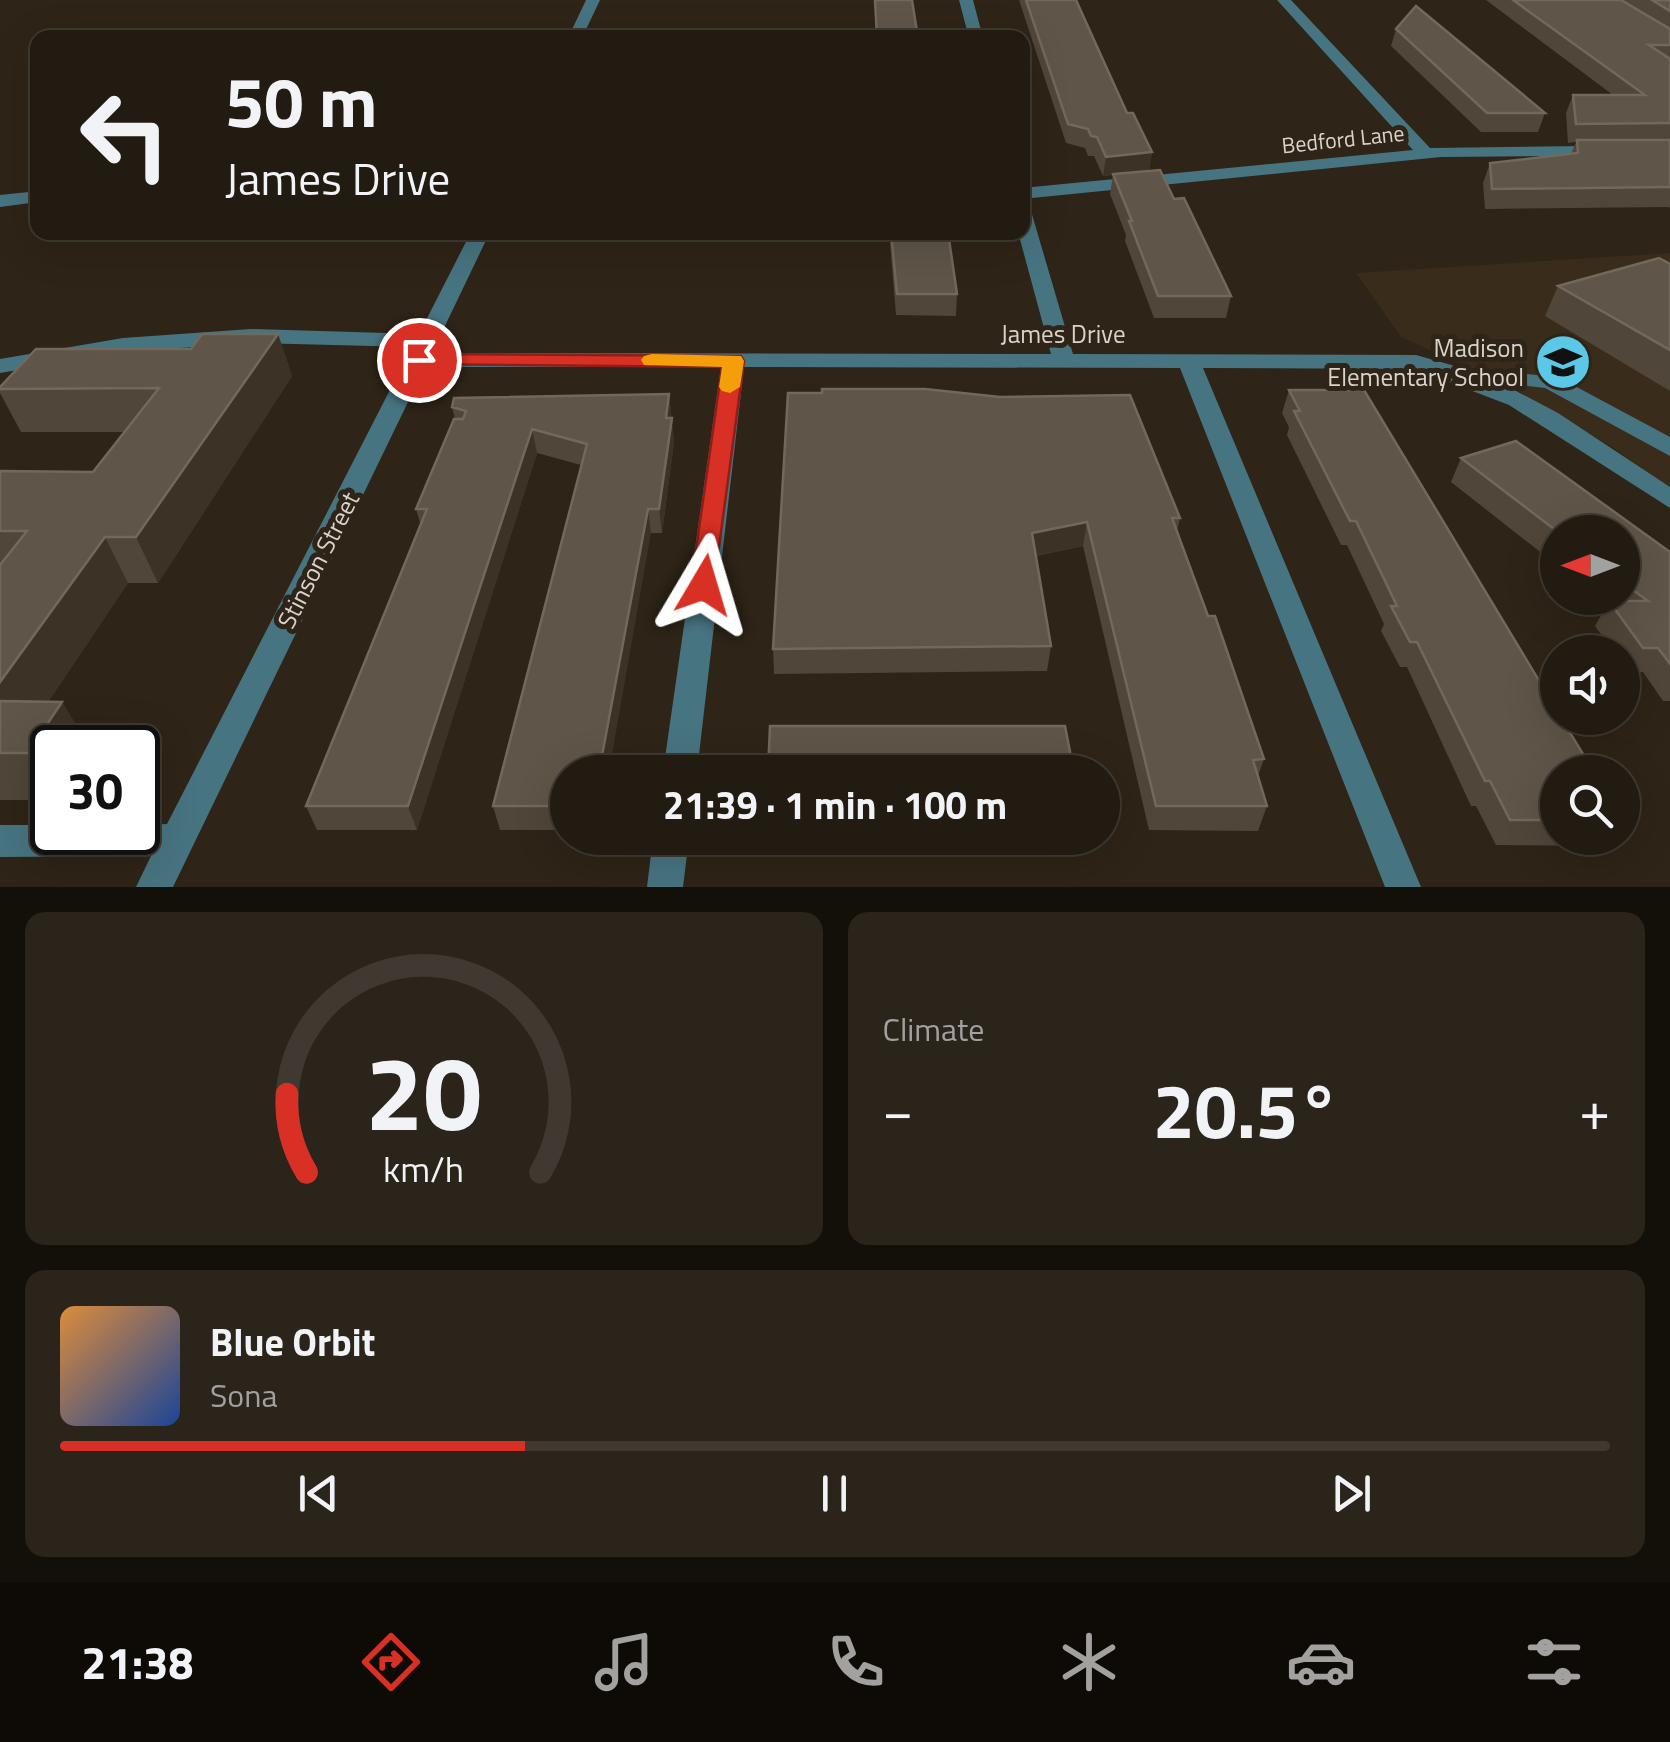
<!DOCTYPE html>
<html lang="en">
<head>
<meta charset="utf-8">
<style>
  body { margin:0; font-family:"Titillium Web",sans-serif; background:#2a241a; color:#f1f3f6; height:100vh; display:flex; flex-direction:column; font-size:38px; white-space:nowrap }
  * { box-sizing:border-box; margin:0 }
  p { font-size:32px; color:#a2a19f }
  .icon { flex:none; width:55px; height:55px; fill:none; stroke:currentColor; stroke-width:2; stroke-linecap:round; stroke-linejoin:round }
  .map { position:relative; height:887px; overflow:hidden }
  .drawer { display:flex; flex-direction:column; gap:25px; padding:25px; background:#130f09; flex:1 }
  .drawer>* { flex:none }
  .banner { position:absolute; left:30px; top:30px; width:1000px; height:210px; border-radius:20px; box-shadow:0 10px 40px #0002,0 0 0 2px #3f3931; background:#221b11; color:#f1f3f6; overflow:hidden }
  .needle { width:65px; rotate:270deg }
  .tools { position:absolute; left:1540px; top:515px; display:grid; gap:20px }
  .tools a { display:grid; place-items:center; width:100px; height:100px; border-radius:50%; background:#221b11; box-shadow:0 10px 40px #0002,0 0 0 2px #3f3931; font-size:50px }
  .speed { position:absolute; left:30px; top:725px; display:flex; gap:20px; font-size:50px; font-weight:700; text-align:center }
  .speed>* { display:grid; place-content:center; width:130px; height:130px; border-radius:50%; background:#221b11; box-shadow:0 10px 40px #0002,0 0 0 2px #3f3931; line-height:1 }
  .speed .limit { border:5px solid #111; border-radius:15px; background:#fff; color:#111 }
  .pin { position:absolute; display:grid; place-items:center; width:85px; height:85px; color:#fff; margin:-42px; border:5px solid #fff; border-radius:50%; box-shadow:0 2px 10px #0007 }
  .me { position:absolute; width:110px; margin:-55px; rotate:7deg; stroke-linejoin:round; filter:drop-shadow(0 0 8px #0008) }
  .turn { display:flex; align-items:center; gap:35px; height:210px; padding:0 30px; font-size:45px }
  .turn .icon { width:130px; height:130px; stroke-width:2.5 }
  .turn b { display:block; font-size:70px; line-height:85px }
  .big { font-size:75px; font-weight:700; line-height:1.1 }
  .drawer .tile { flex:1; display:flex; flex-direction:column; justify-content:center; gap:15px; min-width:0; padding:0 35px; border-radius:20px; background:#2a241a }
  .drawer .dial { align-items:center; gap:0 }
  .dial svg { height:260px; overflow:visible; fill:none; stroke:#3f3931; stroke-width:7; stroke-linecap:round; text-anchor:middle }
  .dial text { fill:#f1f3f6; stroke:none }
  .song { display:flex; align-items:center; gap:30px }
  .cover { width:120px; height:120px; border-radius:15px; background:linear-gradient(135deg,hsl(30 70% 55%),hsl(220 70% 35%)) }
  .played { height:10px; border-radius:5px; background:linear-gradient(90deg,#d93025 30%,#3f3931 30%) }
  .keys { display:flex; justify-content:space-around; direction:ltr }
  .heat { display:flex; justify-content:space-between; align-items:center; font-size:55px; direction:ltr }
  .drawer .tiles { flex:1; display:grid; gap:25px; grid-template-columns:1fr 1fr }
  .tile:last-child { grid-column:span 2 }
  .trip { position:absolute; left:550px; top:755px; width:570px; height:100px; border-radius:50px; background:#221b11; box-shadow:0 10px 40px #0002,0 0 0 2px #3f3931; font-weight:700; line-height:100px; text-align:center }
  .tab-bar { display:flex; height:160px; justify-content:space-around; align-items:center; background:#0e0b07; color:#a2a19f }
  .tab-bar .icon { width:70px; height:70px }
  .tab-bar .selected { color:#d93025 }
  .tab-bar b { font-size:45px; color:#f1f3f6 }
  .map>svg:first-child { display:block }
</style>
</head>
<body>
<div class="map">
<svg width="1670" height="887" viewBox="0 0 1670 887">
  <rect width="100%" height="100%" fill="#2e2417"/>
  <!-- built -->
  <path fill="#3a2c1b" d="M 1670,253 L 1670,488 L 1612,447 L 1511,387 L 1401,337 L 1356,273 Z"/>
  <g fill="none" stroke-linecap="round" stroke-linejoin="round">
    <!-- minor -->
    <path fill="#477481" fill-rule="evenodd" d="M 586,0 L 600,0 L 582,38 L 568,38 Z
      M 959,0 L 973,0 L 983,38 L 969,38 Z
      M 1277,0 L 1291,0 L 1430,148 L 1670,145 L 1670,155 L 1441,157 L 1022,199 L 1022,188 L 1413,150 Z
      M 38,191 L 38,202 L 0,207 L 0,195 Z
      M 1022,205 L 1031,211 L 1073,354 L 1416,355 L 1462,368 L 1558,377 L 1670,437 L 1670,456 L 1545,388 L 1501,383 L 1558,413 L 1670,487 L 1670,508 L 1509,405 L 1415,369 L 1203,368 L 1421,887 L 1385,887 L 1180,368 L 744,367 L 697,772 L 663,772 L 721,367 L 425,367 L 173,887 L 136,887 L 151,856 L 0,857 L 0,825 L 52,825 L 52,832 L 138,832 L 138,825 L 167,824 L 412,347 L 251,343 L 123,352 L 0,373 L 0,359 L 123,338 L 251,329 L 419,334 L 471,232 L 490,232 L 432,353 L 1051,354 L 1018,232 L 1022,232 Z
      M 653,838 L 689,838 L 683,887 L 647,887 Z"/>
  </g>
  <!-- wall -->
  <path fill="#504639" d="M 1019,0 L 1076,0 L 1127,113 L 1152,152 L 1149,171 L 1174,199 L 1231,296 L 1226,318 L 1154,318 L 1125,241 L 1126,235 L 1110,194 L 1113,175 L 1103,176 L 1094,156 L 1088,156 L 1085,148 L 1066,143 Z
    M 1486,0 L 1670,0 L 1670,208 L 1668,207 L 1485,209 L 1483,183 L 1490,163 L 1571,154 L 1576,142 L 1568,143 L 1566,113 L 1573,95 L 1613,95 Z
    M 1396,29 L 1545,113 L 1538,132 L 1481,132 L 1391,46 Z
    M 889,232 L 948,232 L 957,294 L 956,316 L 896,315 Z
    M 1670,264 L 1670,391 L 1545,316 L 1558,286 Z
    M 278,334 L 292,376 L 158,583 L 128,583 L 48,702 L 62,702 L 90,748 L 52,748 L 52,800 L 0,800 L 0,471 L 93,472 L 124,432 L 21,432 L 0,393 L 0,387 L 191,349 Z
    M 1289,390 L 1558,772 L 1558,838 L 1612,838 L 1606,846 L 1496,845 L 1476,806 L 1471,806 L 1407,667 L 1400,667 L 1381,631 L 1384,624 L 1347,545 L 1341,545 L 1287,435 L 1289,427 L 1282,413 Z
    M 788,393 L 1180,518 L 1177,531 L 1208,616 L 1264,759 L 1258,776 L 1267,806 L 1258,831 L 1149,830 L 1083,546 L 1036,556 L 1051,646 L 1047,671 L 774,674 L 773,649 Z
    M 669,394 L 674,442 L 662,533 L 651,533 L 568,772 L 568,830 L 500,830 L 493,806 L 581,465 L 537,453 L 417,830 L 317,830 L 306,806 L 421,526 L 416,509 L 455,419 L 452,407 Z
    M 1461,458 L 1670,552 L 1670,701 L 1663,701 L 1643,672 L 1628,673 L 1622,666 L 1622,652 L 1614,652 L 1595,626 L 1607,605 L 1597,598 L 1622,598 L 1622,532 L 1558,532 L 1558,566 L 1451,482 Z
    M 823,838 L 863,838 L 863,843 L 823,843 Z
    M 971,838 L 1018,838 L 1017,843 L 971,843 Z"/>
  <!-- shaded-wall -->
  <path fill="#3c3225" d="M 1152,152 L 1149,172 L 1103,176 L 1106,157 Z
    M 278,334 L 292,376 L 158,583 L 136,537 Z
    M 669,394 L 674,442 L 662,533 L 659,509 Z
    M 532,429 L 537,453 L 417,830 L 408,806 Z
    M 648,509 L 651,533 L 609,772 L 599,772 Z
    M 1087,522 L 1083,546 L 1028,557 L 1032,533 Z
    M 105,537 L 128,583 L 17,748 L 0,722 L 0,682 Z
    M 62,702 L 90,748 L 52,748 L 52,790 L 28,753 Z"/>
  <!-- building -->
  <path fill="#5f5549" stroke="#72695d" stroke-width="2.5" d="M 875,0 L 912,0 L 918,38 L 877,38 Z
    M 1026,0 L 1076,0 L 1127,113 L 1133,113 L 1152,152 L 1106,157 L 1097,137 L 1091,136 L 1088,129 L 1068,124 Z
    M 1513,0 L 1621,0 L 1670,29 L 1670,45 L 1649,45 L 1670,59 L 1670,123 L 1576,124 L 1573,95 L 1645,95 Z
    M 1652,0 L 1670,0 L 1670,11 Z
    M 1416,6 L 1545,113 L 1487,113 L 1396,29 Z
    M 1577,140 L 1670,140 L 1670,187 L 1492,189 L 1490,163 L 1578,153 Z
    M 1160,170 L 1174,199 L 1184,198 L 1231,296 L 1158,296 L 1129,221 L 1132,221 L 1113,174 Z
    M 891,232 L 948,232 L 957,294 L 897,294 Z
    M 1659,258 L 1670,264 L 1670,350 L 1558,286 Z
    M 202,334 L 278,334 L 136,537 L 105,537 L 0,682 L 0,565 L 27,531 L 0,531 L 0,471 L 93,472 L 159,388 L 0,389 L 0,387 L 36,349 L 191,349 Z
    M 822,389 L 925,389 L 1000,397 L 1130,395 L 1180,518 L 1172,518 L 1208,616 L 1215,616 L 1264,759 L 1253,760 L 1267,806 L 1156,806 L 1087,522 L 1032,533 L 1051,646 L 773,649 L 788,393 L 822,393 Z
    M 1289,390 L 1364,390 L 1558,712 L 1558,718 L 1561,718 L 1594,772 L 1558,772 L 1558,820 L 1510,820 L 1490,781 L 1485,781 L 1417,642 L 1410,642 L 1391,606 L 1397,606 L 1356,521 L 1350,521 L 1294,411 L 1300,411 Z
    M 669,394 L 666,418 L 672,418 L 659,509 L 648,509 L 599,772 L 568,772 L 568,806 L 493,806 L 587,444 L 532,429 L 408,806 L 306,806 L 427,509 L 416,509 L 454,419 L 463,419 L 466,411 L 452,407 L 454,398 Z
    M 1516,441 L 1670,552 L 1670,664 L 1658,648 L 1643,648 L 1609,601 L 1648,601 L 1622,582 L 1622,532 L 1558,532 L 1461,458 Z
    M 0,701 L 62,702 L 28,753 L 0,753 Z
    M 770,726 L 1065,726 L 1074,772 L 768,772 Z"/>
  <!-- route -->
  <path fill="#d93025" stroke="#8d1f18" stroke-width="2.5" d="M 419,354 L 741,356 L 744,361 L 713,592 L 695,592 L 691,585 L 722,367 L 412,364 L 409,360 L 412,355 Z"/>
  <!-- slow -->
  <path fill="#f59e0b" d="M 652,354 L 741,356 L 744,361 L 740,387 L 730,393 L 722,391 L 719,387 L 722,367 L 644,365 L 641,360 L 644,356 Z"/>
  <!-- icons -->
  <defs>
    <g id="school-disc" transform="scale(2.875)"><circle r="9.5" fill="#5ac8e6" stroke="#2e2417"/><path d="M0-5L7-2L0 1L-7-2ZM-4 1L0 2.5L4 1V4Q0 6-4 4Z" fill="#111"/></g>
  </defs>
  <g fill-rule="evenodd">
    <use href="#school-disc" x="1563" y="362"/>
  </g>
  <g text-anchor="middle" stroke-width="10" stroke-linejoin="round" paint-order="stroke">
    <!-- far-street labels -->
    <g font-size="22" fill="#dad3cb" stroke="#2e2417">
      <text transform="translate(1343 139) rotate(-6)" y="8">Bedford Lane</text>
    </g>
    <!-- street labels -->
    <g font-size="25" fill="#dad3cb" stroke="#2e2417">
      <text x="1063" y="343">James Drive</text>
      <text transform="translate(318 560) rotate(-63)" y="9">Stinson Street</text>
    </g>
    <!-- poi labels -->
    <g font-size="25" fill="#dad3cb" stroke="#2e2417" text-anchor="end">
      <text x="1524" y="357">Madison<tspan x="1524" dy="29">Elementary School</tspan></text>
    </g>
  </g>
</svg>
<div class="tools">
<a><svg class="needle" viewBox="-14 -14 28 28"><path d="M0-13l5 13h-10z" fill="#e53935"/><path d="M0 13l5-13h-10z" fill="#a2a19f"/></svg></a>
<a><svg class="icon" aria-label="sound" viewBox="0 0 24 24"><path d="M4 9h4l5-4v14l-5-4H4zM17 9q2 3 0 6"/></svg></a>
<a><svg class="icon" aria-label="search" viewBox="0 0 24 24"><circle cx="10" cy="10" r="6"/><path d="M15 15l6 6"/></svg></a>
</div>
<div class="speed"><div class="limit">30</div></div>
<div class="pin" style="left:419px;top:360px;background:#d93025"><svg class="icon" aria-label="arrive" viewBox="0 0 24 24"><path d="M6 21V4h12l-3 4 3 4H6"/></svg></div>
<svg class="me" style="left:704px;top:585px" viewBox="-20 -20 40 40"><path d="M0-17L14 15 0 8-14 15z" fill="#d93025" stroke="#fff" stroke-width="4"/></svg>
<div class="trip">21:39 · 1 min · 100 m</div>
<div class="banner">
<div class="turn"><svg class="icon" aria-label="left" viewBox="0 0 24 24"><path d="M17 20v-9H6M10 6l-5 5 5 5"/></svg><div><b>50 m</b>James Drive</div></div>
</div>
</div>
<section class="drawer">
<div class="tiles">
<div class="tile dial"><svg viewBox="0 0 100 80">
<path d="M14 69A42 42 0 1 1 86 69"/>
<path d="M14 69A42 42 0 0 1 8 45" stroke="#d93025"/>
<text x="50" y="56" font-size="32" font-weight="700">20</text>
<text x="50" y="72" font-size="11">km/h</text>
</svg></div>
<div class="tile"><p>Climate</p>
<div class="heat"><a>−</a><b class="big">20.5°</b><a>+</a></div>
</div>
<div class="tile">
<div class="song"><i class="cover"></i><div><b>Blue Orbit</b><p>Sona</p></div></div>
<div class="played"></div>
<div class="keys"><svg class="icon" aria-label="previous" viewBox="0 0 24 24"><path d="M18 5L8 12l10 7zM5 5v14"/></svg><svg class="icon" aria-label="pause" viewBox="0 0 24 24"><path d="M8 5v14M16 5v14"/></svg><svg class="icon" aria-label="next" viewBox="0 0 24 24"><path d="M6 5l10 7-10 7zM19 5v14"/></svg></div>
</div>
</div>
</section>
<nav class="tab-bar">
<b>21:38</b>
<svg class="icon selected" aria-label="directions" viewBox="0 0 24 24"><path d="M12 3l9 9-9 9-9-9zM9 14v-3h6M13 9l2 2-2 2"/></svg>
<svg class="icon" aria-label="music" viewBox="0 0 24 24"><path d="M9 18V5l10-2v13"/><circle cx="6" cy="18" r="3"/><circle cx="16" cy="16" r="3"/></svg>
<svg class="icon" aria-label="phone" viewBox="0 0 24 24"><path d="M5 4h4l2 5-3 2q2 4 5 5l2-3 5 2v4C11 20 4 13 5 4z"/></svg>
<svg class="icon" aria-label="climate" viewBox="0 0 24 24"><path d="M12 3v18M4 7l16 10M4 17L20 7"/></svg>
<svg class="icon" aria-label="car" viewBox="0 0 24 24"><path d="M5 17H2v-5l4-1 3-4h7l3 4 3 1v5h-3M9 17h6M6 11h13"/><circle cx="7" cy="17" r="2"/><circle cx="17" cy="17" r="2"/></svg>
<svg class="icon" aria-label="filters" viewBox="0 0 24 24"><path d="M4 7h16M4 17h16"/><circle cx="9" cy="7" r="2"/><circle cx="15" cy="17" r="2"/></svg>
</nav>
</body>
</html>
